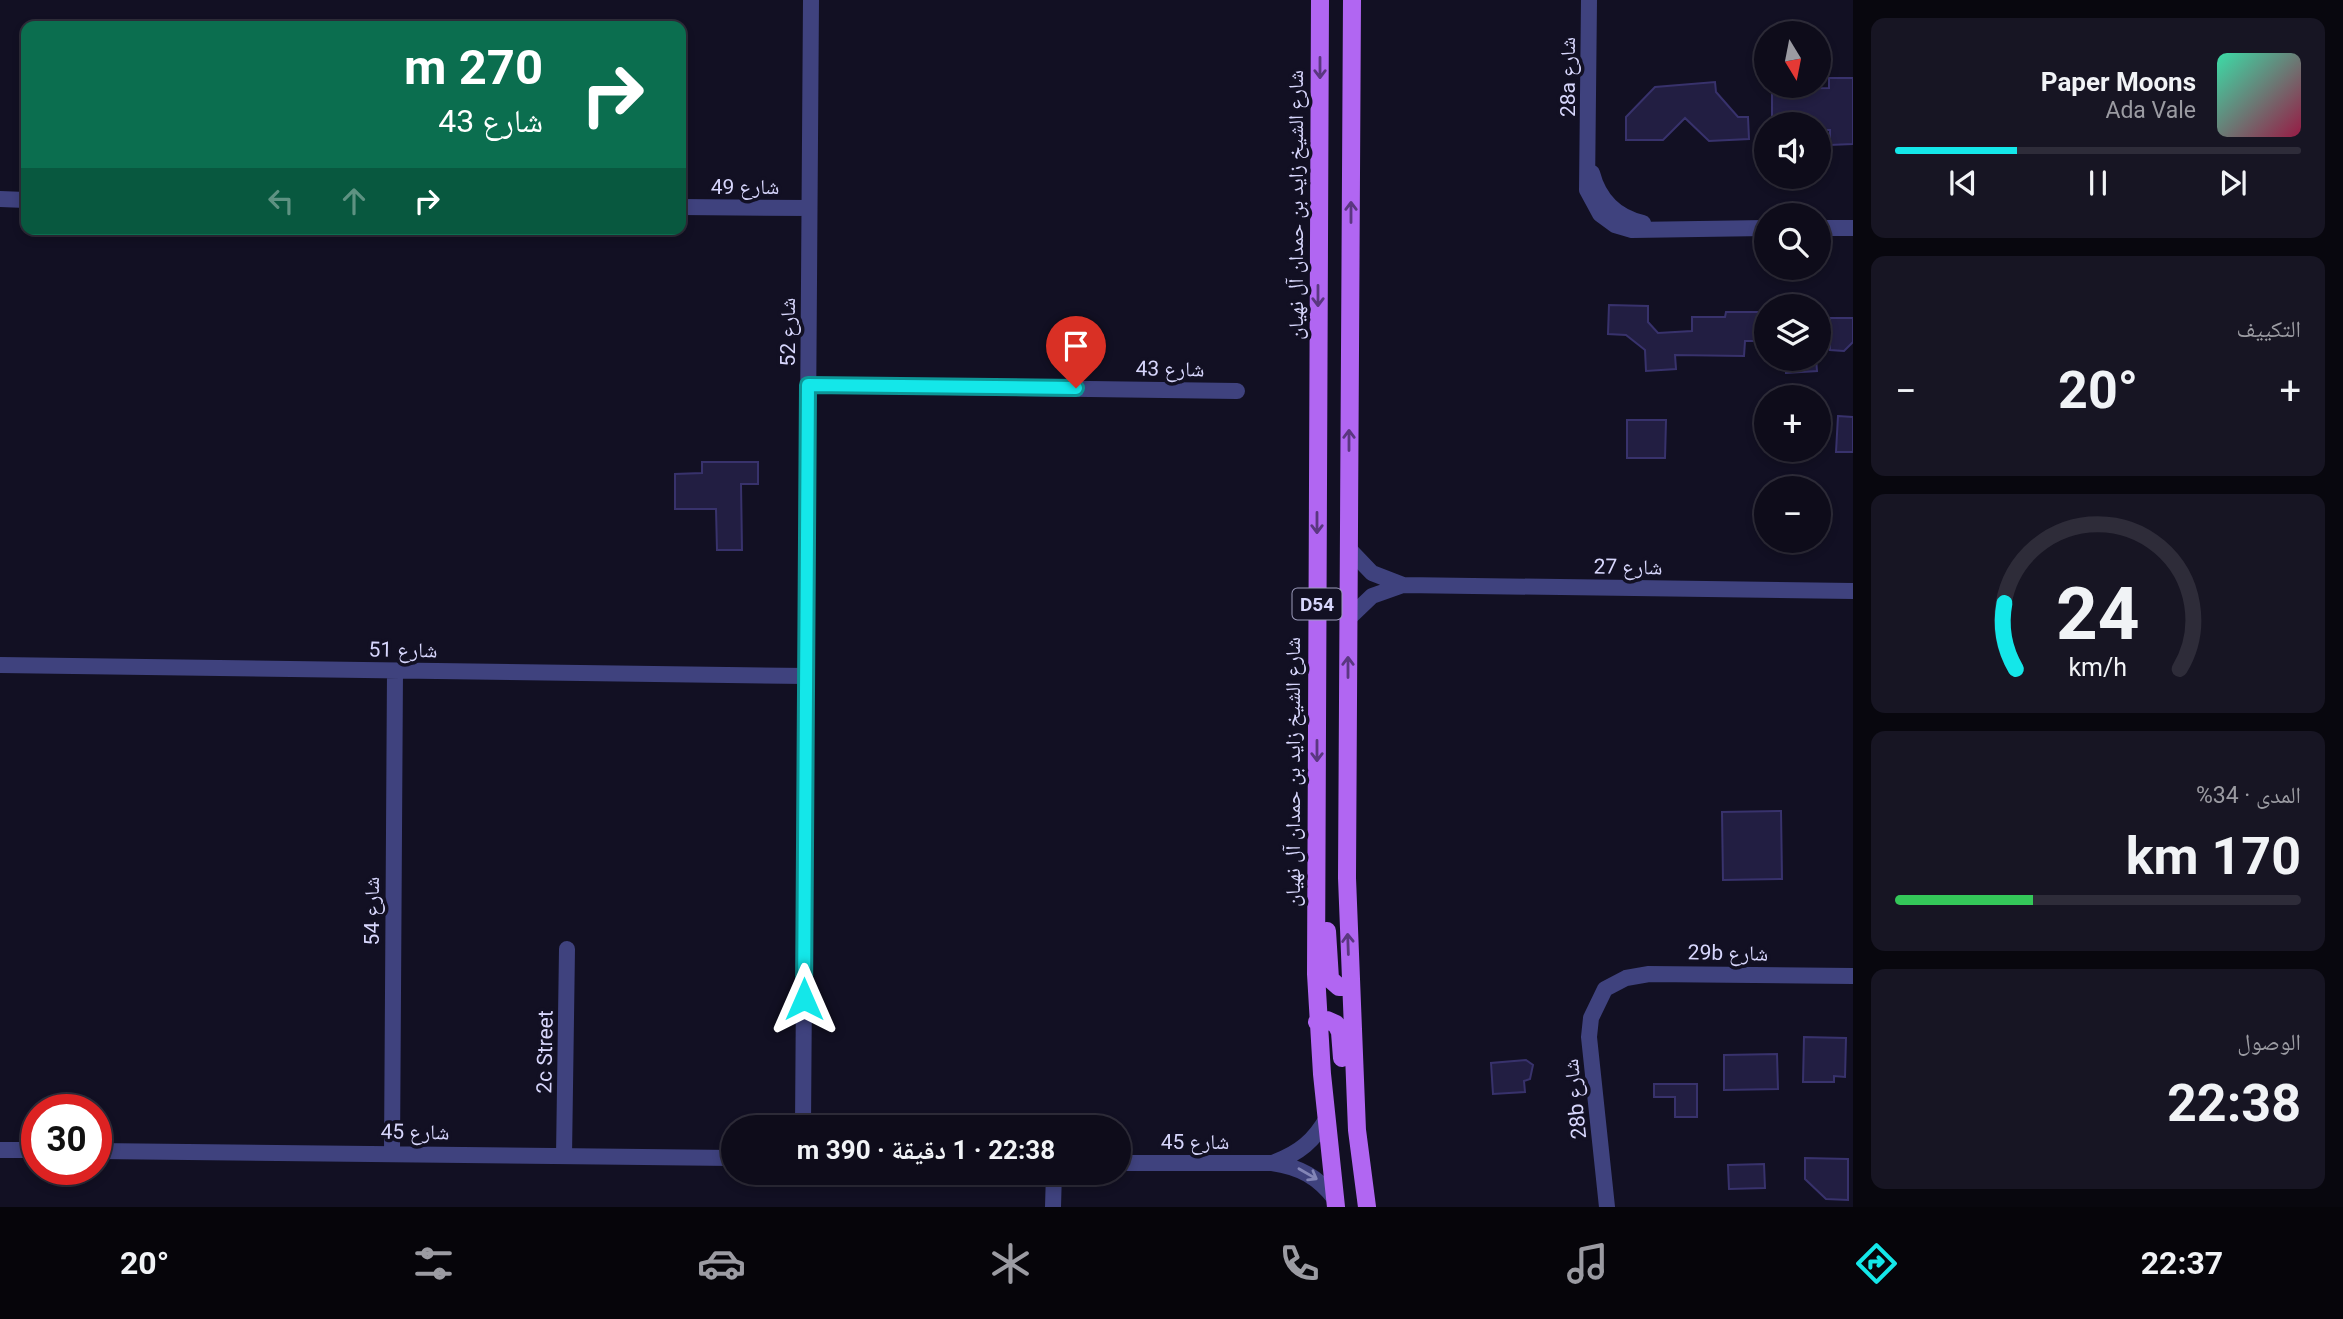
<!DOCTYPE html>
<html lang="ar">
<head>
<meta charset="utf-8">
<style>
  body { margin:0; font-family:Roboto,"Noto Naskh Arabic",sans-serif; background:#171523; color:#f1f3f6; direction:rtl; height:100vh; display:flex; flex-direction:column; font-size:26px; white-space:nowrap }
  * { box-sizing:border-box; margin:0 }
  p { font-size:23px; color:#9b9ba2 }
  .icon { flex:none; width:38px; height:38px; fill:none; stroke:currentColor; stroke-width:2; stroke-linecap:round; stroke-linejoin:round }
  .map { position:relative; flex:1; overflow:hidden; direction:ltr }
  .details { display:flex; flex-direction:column; gap:18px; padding:18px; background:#08070e; width:490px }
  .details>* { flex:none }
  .hud { position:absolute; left:21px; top:21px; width:665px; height:214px; border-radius:14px; box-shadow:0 4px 10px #0003,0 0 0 2px #2e2c39; direction:rtl; background:#0b6e4f; color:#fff; overflow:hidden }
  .needle { width:46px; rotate:170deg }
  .controls { position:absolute; left:1754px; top:21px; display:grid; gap:14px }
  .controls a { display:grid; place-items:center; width:77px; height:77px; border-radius:50%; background:#0e0c1a; box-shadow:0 4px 10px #0003,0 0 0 2px #2e2c39; font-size:35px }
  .speed { position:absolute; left:21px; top:1094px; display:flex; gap:14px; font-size:35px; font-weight:700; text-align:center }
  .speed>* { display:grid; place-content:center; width:91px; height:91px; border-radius:50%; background:#0e0c1a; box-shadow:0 4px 10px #0003,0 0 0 2px #2e2c39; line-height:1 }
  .speed .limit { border:10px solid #d22; background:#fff; color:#111 }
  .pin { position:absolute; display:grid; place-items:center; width:60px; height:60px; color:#fff; margin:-72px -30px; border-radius:50% 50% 50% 0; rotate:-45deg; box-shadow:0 0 7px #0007 }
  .pin .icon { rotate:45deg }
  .me { position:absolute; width:77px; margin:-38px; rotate:0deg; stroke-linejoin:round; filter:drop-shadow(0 0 5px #0008) }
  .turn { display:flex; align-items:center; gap:24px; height:147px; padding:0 28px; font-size:32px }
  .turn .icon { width:91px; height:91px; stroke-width:2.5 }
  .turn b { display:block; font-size:49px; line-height:60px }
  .lanes { display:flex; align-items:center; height:66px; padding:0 28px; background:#0003; justify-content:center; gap:35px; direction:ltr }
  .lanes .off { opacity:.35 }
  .big { font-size:52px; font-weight:700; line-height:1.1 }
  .details .card { flex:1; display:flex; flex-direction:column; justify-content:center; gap:10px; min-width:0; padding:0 24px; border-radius:14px; background:#171523 }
  .details .dial { align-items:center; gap:0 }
  .dial svg { height:182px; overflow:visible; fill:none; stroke:#2e2c39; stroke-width:7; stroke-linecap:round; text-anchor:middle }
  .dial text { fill:#f1f3f6; stroke:none }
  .song { display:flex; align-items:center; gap:21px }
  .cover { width:84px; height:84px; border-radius:10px; background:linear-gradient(135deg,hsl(160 70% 55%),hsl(340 70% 35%)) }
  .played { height:7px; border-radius:4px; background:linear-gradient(90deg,#14e7e9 30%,#2e2c39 30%) }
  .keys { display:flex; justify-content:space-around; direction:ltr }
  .heat { display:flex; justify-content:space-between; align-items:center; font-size:38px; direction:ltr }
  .charge { height:10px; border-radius:5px; background:linear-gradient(90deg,#34c759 34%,#2e2c39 0) }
  .trip { position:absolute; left:721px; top:1115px; width:410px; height:70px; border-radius:35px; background:#0e0c1a; box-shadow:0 4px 10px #0003,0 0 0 2px #2e2c39; font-weight:700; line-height:70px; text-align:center; direction:rtl }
  .tabs { display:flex; height:112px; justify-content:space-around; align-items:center; background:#06050a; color:#9b9ba2 }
  .tabs .icon { width:49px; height:49px }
  .tabs .selected { color:#14e7e9 }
  .tabs b { font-size:32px; color:#f1f3f6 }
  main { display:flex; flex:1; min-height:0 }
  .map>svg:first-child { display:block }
</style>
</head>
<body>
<main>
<section class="details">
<div class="card">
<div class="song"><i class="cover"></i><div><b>Paper Moons</b><p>Ada Vale</p></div></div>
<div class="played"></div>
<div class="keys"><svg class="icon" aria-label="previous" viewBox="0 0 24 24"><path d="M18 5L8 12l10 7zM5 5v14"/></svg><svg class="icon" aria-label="pause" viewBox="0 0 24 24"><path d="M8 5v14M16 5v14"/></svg><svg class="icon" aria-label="next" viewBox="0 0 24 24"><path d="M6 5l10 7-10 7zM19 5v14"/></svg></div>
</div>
<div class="card"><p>التكييف</p>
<div class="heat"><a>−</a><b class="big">20°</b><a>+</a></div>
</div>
<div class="card dial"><svg viewBox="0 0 100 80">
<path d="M14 69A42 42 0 1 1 86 69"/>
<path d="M14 69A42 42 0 0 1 9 40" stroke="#14e7e9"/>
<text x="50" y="56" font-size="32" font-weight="700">24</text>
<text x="50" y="72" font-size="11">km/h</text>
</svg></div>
<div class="card"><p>المدى · 34%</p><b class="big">170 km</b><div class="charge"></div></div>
<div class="card"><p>الوصول</p><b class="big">22:38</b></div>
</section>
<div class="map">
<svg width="1853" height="1207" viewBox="0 0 1853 1207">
  <rect width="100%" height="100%" fill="#121023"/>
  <!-- building -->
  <path fill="#221e42" stroke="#38326c" stroke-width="2" d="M 1829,78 L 1853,78 L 1853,144 L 1830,145 L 1830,130 L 1818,130 L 1818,124 L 1772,124 L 1772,89 L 1829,88 Z
    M 1715,82 L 1716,92 L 1738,117 L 1748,117 L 1749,139 L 1709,141 L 1685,118 L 1663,140 L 1626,140 L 1626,117 L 1655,87 Z
    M 1609,305 L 1648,306 L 1648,322 L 1658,333 L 1692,331 L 1692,317 L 1725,317 L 1726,312 L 1766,312 L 1766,341 L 1745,341 L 1744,356 L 1675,355 L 1676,369 L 1646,371 L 1645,350 L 1626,335 L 1608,334 Z
    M 1830,318 L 1853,318 L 1853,342 L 1844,351 L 1830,350 Z
    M 1785,359 L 1816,359 L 1817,371 L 1786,373 Z
    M 1838,416 L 1853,417 L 1853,452 L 1836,452 Z
    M 1627,420 L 1666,420 L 1665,458 L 1627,458 Z
    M 702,462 L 758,462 L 758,484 L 741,484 L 742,550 L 717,550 L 716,509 L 675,509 L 675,474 L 702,473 Z
    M 1781,811 L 1782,879 L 1723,880 L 1722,812 Z
    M 1804,1037 L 1846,1038 L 1845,1077 L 1834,1076 L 1834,1082 L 1803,1082 Z
    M 1777,1054 L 1778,1089 L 1724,1090 L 1724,1055 Z
    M 1526,1060 L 1533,1065 L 1530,1079 L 1524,1081 L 1525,1092 L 1493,1094 L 1491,1063 Z
    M 1654,1084 L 1697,1084 L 1697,1117 L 1675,1117 L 1675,1097 L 1654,1097 Z
    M 1805,1158 L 1848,1159 L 1848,1200 L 1826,1199 L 1805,1179 Z
    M 1764,1164 L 1765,1188 L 1729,1189 L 1728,1165 Z"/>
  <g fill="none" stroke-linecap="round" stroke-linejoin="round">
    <!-- minor -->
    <path stroke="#3f427e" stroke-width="16" d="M 1589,0 L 1587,190 L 1600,214 L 1615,225 L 1632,230 L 1766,228
      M 1592,173 C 1599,200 1616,217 1643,223
      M 0,199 L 26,200
      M 681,207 L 809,208
      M 1818,228 L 1853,228
      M 808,385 L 1237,391
      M 1349,549 L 1372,573 L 1403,585 L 1853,591
      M 1348,619 L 1372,596 L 1403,585
      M 0,665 L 806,676
      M 803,1127 L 811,0
      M 0,1150 L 37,1150
      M 96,1151 L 733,1158
      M 392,1153 L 395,671
      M 564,1156 L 567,949
      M 1275,1162 C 1299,1153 1314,1141 1327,1118
      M 1118,1163 L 1272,1163 C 1300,1167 1318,1177 1335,1199
      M 1053,1207 L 1054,1172
      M 1607,1207 L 1589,1037 L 1591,1018 L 1605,989 L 1626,978 L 1649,974 L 1853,976"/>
    <!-- major -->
    <path stroke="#b166f2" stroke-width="18" d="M 1320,0 L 1316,974 L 1322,1074 L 1336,1207
      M 1352,0 L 1347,878 L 1357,1130 L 1367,1207
      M 1327,931 L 1330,979 L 1339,987 L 1350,987
      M 1317,1022 L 1327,1020 L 1336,1024 L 1340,1032 L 1342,1058"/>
  </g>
  <!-- one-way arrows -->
  <defs><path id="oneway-shaft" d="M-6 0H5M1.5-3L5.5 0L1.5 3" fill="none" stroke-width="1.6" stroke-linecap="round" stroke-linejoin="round" transform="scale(1.75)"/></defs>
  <g stroke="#5a3780">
    <use href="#oneway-shaft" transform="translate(1320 68) rotate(90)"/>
    <use href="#oneway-shaft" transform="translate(1351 212) rotate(-90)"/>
    <use href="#oneway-shaft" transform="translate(1318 296) rotate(90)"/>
    <use href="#oneway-shaft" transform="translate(1349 440) rotate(-90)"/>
    <use href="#oneway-shaft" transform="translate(1317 523) rotate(90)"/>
    <use href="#oneway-shaft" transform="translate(1348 667) rotate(-90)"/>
    <use href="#oneway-shaft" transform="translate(1317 751) rotate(90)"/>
    <use href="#oneway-shaft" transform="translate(1348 944) rotate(-92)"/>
  </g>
  <use stroke="#8385b7" href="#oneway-shaft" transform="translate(1308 1174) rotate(30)"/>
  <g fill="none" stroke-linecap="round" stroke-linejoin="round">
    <!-- route casing -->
    <g stroke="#0d9697" stroke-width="18">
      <path id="route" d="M 804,999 L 808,385 L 1076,388"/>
    </g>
    <!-- route -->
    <use href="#route" stroke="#14e7e9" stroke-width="12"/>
  </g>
  <g text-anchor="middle" stroke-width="7" stroke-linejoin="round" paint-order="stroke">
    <!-- shield labels -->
    <rect fill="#121023" stroke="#9c9bbb" stroke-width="2" x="1292.5" y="588.5" width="49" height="31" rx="5"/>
    <g font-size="19" font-weight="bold" fill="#d7d6fc">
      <text x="1317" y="611">D54</text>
    </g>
    <!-- street labels -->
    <g font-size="21" fill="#d7d6fc" stroke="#121023">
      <text transform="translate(1568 77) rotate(-90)" y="7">28a شارع</text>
      <text x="745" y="194">شارع 49</text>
      <text transform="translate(1296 205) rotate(-90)" y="7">شارع الشيخ زايد بن حمدان آل نهيان</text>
      <text transform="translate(788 332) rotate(-90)" y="7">شارع 52</text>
      <text transform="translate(1170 369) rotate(1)" y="7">شارع 43</text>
      <text transform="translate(1628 567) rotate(1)" y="7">شارع 27</text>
      <text transform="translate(403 650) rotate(1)" y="7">شارع 51</text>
      <text transform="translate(1293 772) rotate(-90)" y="7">شارع الشيخ زايد بن حمدان آل نهيان</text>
      <text transform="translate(372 911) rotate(-90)" y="7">شارع 54</text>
      <text transform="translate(1728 953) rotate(1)" y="7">29b شارع</text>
      <text transform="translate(545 1052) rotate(-89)" y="7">2c Street</text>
      <text transform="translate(1575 1099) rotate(-96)" y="7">28b شارع</text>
      <text transform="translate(415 1132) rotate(1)" y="7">شارع 45</text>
      <text x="1195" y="1149">شارع 45</text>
    </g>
  </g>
</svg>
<div class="controls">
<a><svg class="needle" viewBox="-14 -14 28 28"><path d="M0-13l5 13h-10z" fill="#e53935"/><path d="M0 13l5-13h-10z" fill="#9b9ba2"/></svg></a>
<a><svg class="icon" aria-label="sound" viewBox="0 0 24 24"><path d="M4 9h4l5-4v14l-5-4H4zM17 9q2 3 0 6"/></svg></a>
<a><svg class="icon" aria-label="search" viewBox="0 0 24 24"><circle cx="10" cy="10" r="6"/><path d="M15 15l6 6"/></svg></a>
<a><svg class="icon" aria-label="layers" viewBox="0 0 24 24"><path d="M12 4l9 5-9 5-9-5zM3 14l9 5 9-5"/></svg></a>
<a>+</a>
<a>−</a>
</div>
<div class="speed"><div class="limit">30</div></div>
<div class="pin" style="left:1076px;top:388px;background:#d93025"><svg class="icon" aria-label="arrive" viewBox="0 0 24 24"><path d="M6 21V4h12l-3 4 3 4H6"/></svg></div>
<svg class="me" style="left:804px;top:999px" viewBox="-20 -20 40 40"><path d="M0-17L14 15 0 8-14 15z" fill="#14e7e9" stroke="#fff" stroke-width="4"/></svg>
<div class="trip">22:38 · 1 دقيقة · 390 m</div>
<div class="hud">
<div class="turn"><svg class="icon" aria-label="right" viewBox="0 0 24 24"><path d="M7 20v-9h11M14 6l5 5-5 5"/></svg><div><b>270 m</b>شارع 43</div></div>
<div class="lanes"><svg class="icon off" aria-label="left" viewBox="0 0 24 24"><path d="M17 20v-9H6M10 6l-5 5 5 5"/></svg><svg class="icon off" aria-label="ahead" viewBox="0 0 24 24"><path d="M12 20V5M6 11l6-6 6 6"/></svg><svg class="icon" aria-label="right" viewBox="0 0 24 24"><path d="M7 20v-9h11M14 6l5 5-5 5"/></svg></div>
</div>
</div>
</main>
<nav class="tabs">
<b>22:37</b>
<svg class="icon selected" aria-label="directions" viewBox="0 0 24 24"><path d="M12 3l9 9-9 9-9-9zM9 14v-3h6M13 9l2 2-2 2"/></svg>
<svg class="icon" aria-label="music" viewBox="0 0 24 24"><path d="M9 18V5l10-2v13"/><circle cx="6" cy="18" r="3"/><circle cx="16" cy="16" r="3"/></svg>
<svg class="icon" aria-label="phone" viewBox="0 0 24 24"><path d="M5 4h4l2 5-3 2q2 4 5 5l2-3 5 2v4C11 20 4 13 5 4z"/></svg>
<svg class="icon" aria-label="climate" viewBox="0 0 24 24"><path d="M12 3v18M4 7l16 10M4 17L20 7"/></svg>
<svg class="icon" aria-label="car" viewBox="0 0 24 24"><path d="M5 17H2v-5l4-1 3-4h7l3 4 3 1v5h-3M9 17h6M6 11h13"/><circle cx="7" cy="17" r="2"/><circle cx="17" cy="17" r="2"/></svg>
<svg class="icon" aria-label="filters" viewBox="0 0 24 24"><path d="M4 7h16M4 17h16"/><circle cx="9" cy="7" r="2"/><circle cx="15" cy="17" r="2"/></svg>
<b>20°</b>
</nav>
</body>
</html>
